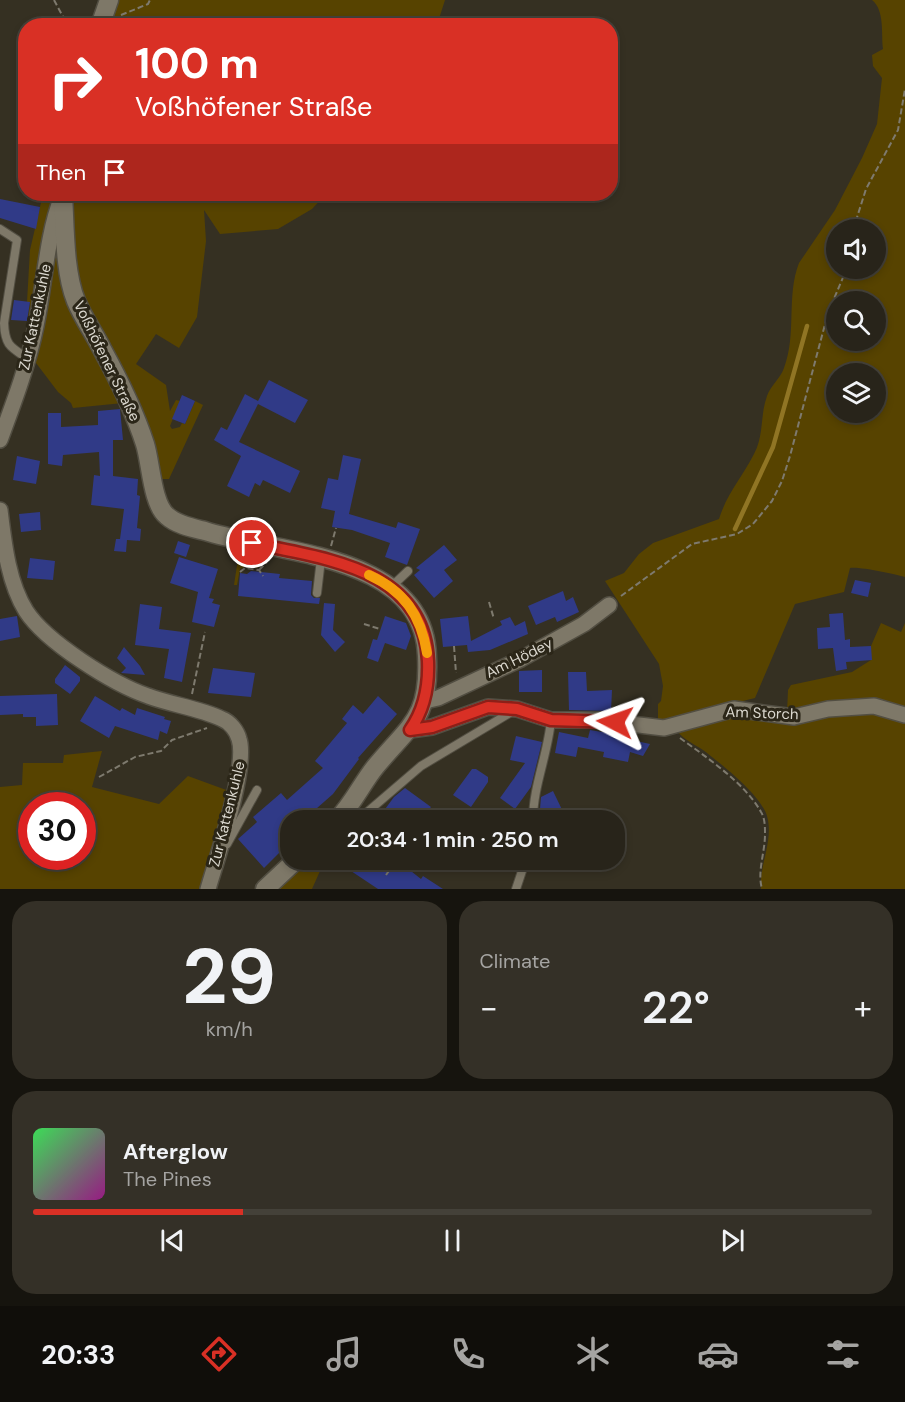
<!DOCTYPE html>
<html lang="en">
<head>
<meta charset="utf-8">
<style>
  body { margin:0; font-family:"DM Sans",sans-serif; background:#343027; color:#f1f3f6; height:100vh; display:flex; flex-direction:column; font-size:22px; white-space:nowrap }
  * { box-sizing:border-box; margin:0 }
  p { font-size:20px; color:#a5a4a2 }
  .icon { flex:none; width:33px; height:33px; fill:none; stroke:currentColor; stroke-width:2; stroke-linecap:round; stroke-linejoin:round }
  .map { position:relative; height:889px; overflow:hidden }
  .sheet { display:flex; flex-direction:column; gap:12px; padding:12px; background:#16140e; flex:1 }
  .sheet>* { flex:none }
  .banner { position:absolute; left:18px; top:18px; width:600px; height:183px; border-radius:24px; box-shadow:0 3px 9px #0003,0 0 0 2px #444139; background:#d93025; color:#fff; overflow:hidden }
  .tools { position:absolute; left:826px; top:219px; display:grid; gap:12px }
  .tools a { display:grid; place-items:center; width:60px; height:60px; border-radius:50%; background:#28241a; box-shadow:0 3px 9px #0003,0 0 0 2px #444139; font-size:30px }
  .speed { position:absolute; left:18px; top:792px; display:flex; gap:12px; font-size:30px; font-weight:700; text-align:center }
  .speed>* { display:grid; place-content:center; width:78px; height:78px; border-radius:50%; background:#28241a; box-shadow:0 3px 9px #0003,0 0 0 2px #444139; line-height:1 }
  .speed .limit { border:9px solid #d22; background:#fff; color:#111 }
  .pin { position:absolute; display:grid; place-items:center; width:51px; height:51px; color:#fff; margin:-26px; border:3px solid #fff; border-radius:50%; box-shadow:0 2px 6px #0007 }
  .me { position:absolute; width:66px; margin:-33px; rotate:274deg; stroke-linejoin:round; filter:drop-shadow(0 0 4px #0008) }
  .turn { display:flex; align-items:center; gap:21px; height:126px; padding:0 18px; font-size:27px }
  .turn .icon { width:78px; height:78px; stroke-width:2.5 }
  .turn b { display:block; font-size:42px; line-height:51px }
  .then { display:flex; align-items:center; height:57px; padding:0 18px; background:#0003; gap:12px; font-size:22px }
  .big { font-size:45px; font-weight:600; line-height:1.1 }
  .sheet .card { flex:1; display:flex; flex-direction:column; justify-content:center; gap:9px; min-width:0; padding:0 21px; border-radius:24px; background:#343027 }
  .sheet .dial { align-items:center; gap:0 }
  .dial b { font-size:78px; line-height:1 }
  .song { display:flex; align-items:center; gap:18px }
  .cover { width:72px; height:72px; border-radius:9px; background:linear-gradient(135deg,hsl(130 70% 55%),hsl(310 70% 35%)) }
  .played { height:6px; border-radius:3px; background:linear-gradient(90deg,#d93025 25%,#444139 25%) }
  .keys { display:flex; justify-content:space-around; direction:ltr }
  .heat { display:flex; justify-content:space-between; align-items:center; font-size:33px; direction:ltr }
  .sheet .tiles { flex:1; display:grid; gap:12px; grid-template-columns:1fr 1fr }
  .card:last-child { grid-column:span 2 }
  .trip { position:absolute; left:280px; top:810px; width:345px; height:60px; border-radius:24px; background:#28241a; box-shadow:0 3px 9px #0003,0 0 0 2px #444139; font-weight:600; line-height:60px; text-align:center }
  .tabs { display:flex; height:96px; justify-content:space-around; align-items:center; background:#100e0a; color:#a5a4a2 }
  .tabs .icon { width:42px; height:42px }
  .tabs .on { color:#d93025 }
  .tabs b { font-size:27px; color:#f1f3f6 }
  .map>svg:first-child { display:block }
</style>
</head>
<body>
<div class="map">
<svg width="905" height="889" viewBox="0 0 905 889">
  <rect width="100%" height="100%" fill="#353022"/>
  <!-- green -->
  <path fill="#574300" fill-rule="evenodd" d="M 115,0 L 445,0 L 437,25 L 106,26 Z
    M 872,0 L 905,0 L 905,577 C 896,574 857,566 850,568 L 844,592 L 795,604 L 755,698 L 658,722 L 658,704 L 661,701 L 663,686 L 659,664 L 605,581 L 624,573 L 639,554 L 653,543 L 719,519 C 728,491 742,478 754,454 C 764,436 760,415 767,396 C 771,385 780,379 784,368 C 797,334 786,296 799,263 L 835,210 L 862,158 L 877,124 L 882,78 L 873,66 L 872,55 L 883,49 C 881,35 885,10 872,0 ZM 837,230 L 876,230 L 876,268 L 837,268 ZM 837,302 L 876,302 L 876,340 L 837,340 ZM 837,374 L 876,374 L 876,412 L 837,412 Z
    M 43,194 L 56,194 L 43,231 L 41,259 L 25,346 L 23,344 L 26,335 L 30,303 L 27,302 L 30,250 Z
    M 68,194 L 326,194 L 312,209 L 278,229 L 220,234 L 204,210 L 206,241 L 197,317 L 179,348 L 156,334 L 136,364 L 166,385 L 170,411 L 176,400 L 180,401 L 170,426 L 172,429 L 180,427 L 182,423 L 185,424 L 195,401 L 203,405 L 169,479 L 160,479 L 77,283 Z
    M 55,225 L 63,265 L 123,403 L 73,408 L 71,403 L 58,392 L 33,359 Z
    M 239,552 L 270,558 L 257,568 L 245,567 L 240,569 L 237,585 L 234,585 Z
    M 881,623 L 901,632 L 905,623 L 905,710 L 787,713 L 788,690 L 791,685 L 852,672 L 871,660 L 871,646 Z
    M 867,710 L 905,720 L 905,889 L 761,889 C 759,865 774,840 767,816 C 761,795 720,763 703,750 C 694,744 683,739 677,731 L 711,716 Z
    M 102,751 L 92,787 L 159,804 L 188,776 L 229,791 L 202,889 L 0,889 L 0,787 L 22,785 L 23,763 L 63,763 L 64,755 ZM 32,806 L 82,806 L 82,856 L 32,856 Z
    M 303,860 L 331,860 L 320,871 L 312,889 L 270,889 Z"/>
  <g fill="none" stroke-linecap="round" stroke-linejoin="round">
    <!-- stream -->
    <path stroke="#907524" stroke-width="4.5" d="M 735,529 L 773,447 L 807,326"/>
  </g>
  <!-- building -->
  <path fill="#303a87" d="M 0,199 L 40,207 L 36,229 L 0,218 Z
    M 14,300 L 30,302 L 27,321 L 11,320 Z
    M 269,380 L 308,400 L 295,423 L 258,404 L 239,442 L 300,471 L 290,493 L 263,480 L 260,486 L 255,483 L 249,497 L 227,486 L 241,456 L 214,440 L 221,427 L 227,430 L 245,394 L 258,401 Z
    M 182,395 L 195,401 L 185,424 L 172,419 Z
    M 120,409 L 123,440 L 113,440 L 113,476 L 138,479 L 137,495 L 140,496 L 137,528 L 141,529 L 140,541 L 127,540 L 126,552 L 114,551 L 116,539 L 120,539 L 124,509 L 91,505 L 94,475 L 100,476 L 99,452 L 63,455 L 62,466 L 48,464 L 48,413 L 61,413 L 61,427 L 98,425 L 98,411 Z
    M 343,455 L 361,459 L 349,514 L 396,528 L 398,522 L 420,529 L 407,565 L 385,557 L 390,543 L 352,530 L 332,527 L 335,511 L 321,508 L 328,478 L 338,480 Z
    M 17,456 L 40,461 L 36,484 L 13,480 Z
    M 40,512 L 41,530 L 21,532 L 19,514 Z
    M 178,541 L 190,545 L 186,557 L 174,553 Z
    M 444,545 L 457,560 L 444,570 L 453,581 L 434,598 L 414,575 L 420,570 L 416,568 Z
    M 179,557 L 218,569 L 209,598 L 214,599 L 212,603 L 220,605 L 214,627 L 192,622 L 198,592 L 170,583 Z
    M 30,558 L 55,561 L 53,580 L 27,578 Z
    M 251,571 L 280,574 L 279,578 L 312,581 L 311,595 L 314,598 L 320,598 L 319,604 L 238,596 L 240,573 L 247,574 Z
    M 855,580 L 871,583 L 868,597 L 851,593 Z
    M 563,591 L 566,601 L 573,597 L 579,612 L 557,622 L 555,617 L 536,625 L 528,606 Z
    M 324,603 L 335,604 L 333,630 L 345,642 L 335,652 L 321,635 Z
    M 140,604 L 162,607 L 159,629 L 191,633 L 182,682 L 164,678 L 169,649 L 135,645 Z
    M 843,613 L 845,640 L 850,639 L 850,647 L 871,646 L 872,660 L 846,662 L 847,669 L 836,671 L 833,648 L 818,649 L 817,628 L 830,627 L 829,614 Z
    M 17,616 L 20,637 L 0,641 L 0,619 Z
    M 385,616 L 406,623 L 411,636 L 406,650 L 385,643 L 378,662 L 367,658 L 373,639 L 377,640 Z
    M 468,616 L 471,641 L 502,625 L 500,621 L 510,617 L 515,626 L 525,621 L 528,634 L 490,650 L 468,652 L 467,645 L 443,647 L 440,619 Z
    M 124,647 L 140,666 L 145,675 L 121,673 L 126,668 L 117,658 Z
    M 65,665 L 80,677 L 80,681 L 70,694 L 55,683 L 55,679 Z
    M 213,668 L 255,673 L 251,697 L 208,693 Z
    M 542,670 L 542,692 L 519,692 L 519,671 Z
    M 568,672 L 586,672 L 587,691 L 612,690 L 611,711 L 569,710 Z
    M 57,694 L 58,725 L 36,726 L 36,717 L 23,717 L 23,714 L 0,715 L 0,696 Z
    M 95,696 L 120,711 L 122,708 L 135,715 L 137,708 L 165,717 L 164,719 L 171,721 L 167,734 L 160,731 L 158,740 L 115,726 L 109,738 L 80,721 Z
    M 378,696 L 397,714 L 358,758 L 359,759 L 333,794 L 308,816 L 303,811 L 291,820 L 291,841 L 264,868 L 238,839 L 257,822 L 253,817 L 281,793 L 287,800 L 323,768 L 315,761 L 347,723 L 342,719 L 353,705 L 363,714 Z
    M 590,730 L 632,737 L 632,740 L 650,744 L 643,756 L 630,752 L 628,762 L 603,757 L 604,752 L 578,747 L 576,757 L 555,753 L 559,732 L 588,738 Z
    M 516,736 L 542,742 L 531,787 L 515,809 L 500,798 L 525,763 L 510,760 Z
    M 472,769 L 476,769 L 488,777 L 488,782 L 471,807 L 453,795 Z
    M 405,788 L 431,807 L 420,820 L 377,820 L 394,797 Z
    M 553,791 L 567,820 L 546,820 L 540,809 L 541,797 Z
    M 359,860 L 397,860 L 421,879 L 423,876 L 443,889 L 378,889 L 351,871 Z"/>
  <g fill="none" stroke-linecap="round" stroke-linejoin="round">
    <!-- lane casing -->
    <g stroke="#524e42" stroke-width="10">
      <path id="lane" d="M 0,229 L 17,240 L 4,323 C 5,345 10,347 27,358
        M 391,587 L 408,571
        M 317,593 L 321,559
        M 358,820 L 421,766 L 513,711
        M 533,820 C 533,786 548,754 551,720
        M 227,844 L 257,790
        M 516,889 L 522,871 L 521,860"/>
    </g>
    <!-- street casing -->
    <g stroke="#524e42" stroke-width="18">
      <path id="street" d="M 0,440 C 14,402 28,365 36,326 C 45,282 46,238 62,196
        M 0,510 C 4,543 8,582 26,611 C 46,642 113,684 148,696 C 172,705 199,708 222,719 C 230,722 237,731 239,739 C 248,766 217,858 208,889
        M 425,701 L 438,698 L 521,659 L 584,624 L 609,605
        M 410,730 L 432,727 L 488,707 L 517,709 L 551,720 L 597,720 L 664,728 L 734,709 L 794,717 L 828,709 L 874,706 L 905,715"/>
    </g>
    <!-- secondary casing -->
    <g stroke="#524e42" stroke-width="21">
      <path id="secondary" d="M 100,26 L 109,0
        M 63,194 C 65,226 64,271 76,301 C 83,318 94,333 102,349 C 119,380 134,410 145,444 C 151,463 152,504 167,516 C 177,525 193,528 205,531 C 277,554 424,553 427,656 C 430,717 412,723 376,766 C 362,783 353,804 337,820
        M 265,889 L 296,860"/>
    </g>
    <!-- path -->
    <path stroke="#7e7a6e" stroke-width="2" stroke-dasharray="6 3" stroke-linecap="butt" d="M 54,0 L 68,26
      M 121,15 L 148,4 L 150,0
      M 853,230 L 866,189 L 898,130 L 905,89
      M 331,546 L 336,528
      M 259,570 L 267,562
      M 240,572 L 245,568 L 259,570 L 263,576
      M 621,596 L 692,544 L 737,534 L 753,524 L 772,501 L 782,481 L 790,456 L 828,313 L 847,268
      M 489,602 L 494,619
      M 364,624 L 380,629
      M 454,646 L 456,673
      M 192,694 L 205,632
      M 680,738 C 706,757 745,783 761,812 C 765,818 765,827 765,834 C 765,853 757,871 762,889
      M 99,777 L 135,757 L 161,751 L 172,740 L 207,728
      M 386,875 L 396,861 L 394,860"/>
    <!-- lane -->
    <use href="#lane" stroke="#7e7868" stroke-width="8"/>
    <!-- street -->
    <use href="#street" stroke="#7e7868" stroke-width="15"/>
    <!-- secondary -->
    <use href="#secondary" stroke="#7e7868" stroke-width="18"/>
  </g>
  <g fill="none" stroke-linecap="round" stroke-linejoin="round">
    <!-- route casing -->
    <g stroke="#8d1f18" stroke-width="15">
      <path id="route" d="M 252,543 C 323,559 424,567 428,661 C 429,686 425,709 410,730 L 432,727 L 488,707 L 517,709 L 551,720 L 615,722"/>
    </g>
    <!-- route -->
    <use href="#route" stroke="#d93025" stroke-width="10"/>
    <!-- slow -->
    <path stroke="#f59e0b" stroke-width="10" d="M 369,575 C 404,591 421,615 427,653"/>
  </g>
  <g text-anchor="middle" stroke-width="6" stroke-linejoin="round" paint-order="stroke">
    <!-- street labels -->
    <g font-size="15" fill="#dbd8cf" stroke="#2b2618">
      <text transform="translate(35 317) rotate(-78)" y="5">Zur Kattenkuhle</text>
      <text transform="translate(107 361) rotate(64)" y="5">Voßhöfener Straße</text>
      <text transform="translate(519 658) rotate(-26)" y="5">Am Hödey</text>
      <text transform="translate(762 713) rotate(2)" y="5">Am Storch</text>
      <text transform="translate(227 814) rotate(-76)" y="5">Zur Kattenkuhle</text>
    </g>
  </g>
</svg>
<div class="tools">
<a><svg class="icon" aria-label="sound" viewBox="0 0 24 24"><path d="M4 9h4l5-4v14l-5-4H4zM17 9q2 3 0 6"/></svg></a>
<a><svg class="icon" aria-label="search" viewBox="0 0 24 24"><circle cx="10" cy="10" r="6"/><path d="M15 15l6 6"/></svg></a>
<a><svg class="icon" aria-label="layers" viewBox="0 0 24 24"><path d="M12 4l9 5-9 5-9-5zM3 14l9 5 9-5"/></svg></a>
</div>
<div class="speed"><div class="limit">30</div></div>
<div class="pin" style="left:252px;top:543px;background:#d93025"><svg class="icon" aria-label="arrive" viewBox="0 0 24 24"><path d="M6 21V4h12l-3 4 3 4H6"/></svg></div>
<svg class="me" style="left:615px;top:722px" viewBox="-20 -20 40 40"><path d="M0-17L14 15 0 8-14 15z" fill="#d93025" stroke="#fff" stroke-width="4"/></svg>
<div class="trip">20:34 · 1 min · 250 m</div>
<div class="banner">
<div class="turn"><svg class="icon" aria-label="right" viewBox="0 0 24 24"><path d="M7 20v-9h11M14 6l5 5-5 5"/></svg><div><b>100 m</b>Voßhöfener Straße</div></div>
<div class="then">Then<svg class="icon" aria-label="arrive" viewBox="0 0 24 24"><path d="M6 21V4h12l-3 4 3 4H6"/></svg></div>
</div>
</div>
<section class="sheet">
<div class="tiles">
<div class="card dial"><b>29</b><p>km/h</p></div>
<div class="card"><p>Climate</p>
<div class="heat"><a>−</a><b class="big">22°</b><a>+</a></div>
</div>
<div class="card">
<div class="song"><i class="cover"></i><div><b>Afterglow</b><p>The Pines</p></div></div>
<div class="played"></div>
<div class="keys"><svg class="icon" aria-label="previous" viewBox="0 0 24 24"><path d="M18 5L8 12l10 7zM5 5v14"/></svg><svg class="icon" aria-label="pause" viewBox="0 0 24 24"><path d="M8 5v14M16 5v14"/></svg><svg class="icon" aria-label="next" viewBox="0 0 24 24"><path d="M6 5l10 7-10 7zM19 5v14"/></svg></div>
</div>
</div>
</section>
<nav class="tabs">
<b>20:33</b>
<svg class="icon on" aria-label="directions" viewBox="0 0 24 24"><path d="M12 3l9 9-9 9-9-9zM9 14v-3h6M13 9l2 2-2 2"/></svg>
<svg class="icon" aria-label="music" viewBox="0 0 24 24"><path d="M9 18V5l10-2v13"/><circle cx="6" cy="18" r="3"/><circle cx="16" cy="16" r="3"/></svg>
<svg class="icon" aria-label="phone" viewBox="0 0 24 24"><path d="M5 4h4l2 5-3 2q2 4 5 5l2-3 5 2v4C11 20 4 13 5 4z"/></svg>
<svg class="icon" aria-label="climate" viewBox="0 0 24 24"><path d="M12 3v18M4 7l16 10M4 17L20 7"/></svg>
<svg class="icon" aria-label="car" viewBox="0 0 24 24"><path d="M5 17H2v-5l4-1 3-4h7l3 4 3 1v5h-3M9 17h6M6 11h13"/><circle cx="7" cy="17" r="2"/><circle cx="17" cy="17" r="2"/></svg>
<svg class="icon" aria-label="filters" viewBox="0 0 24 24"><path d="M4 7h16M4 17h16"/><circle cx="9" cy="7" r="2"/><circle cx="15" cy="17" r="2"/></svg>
</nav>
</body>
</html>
